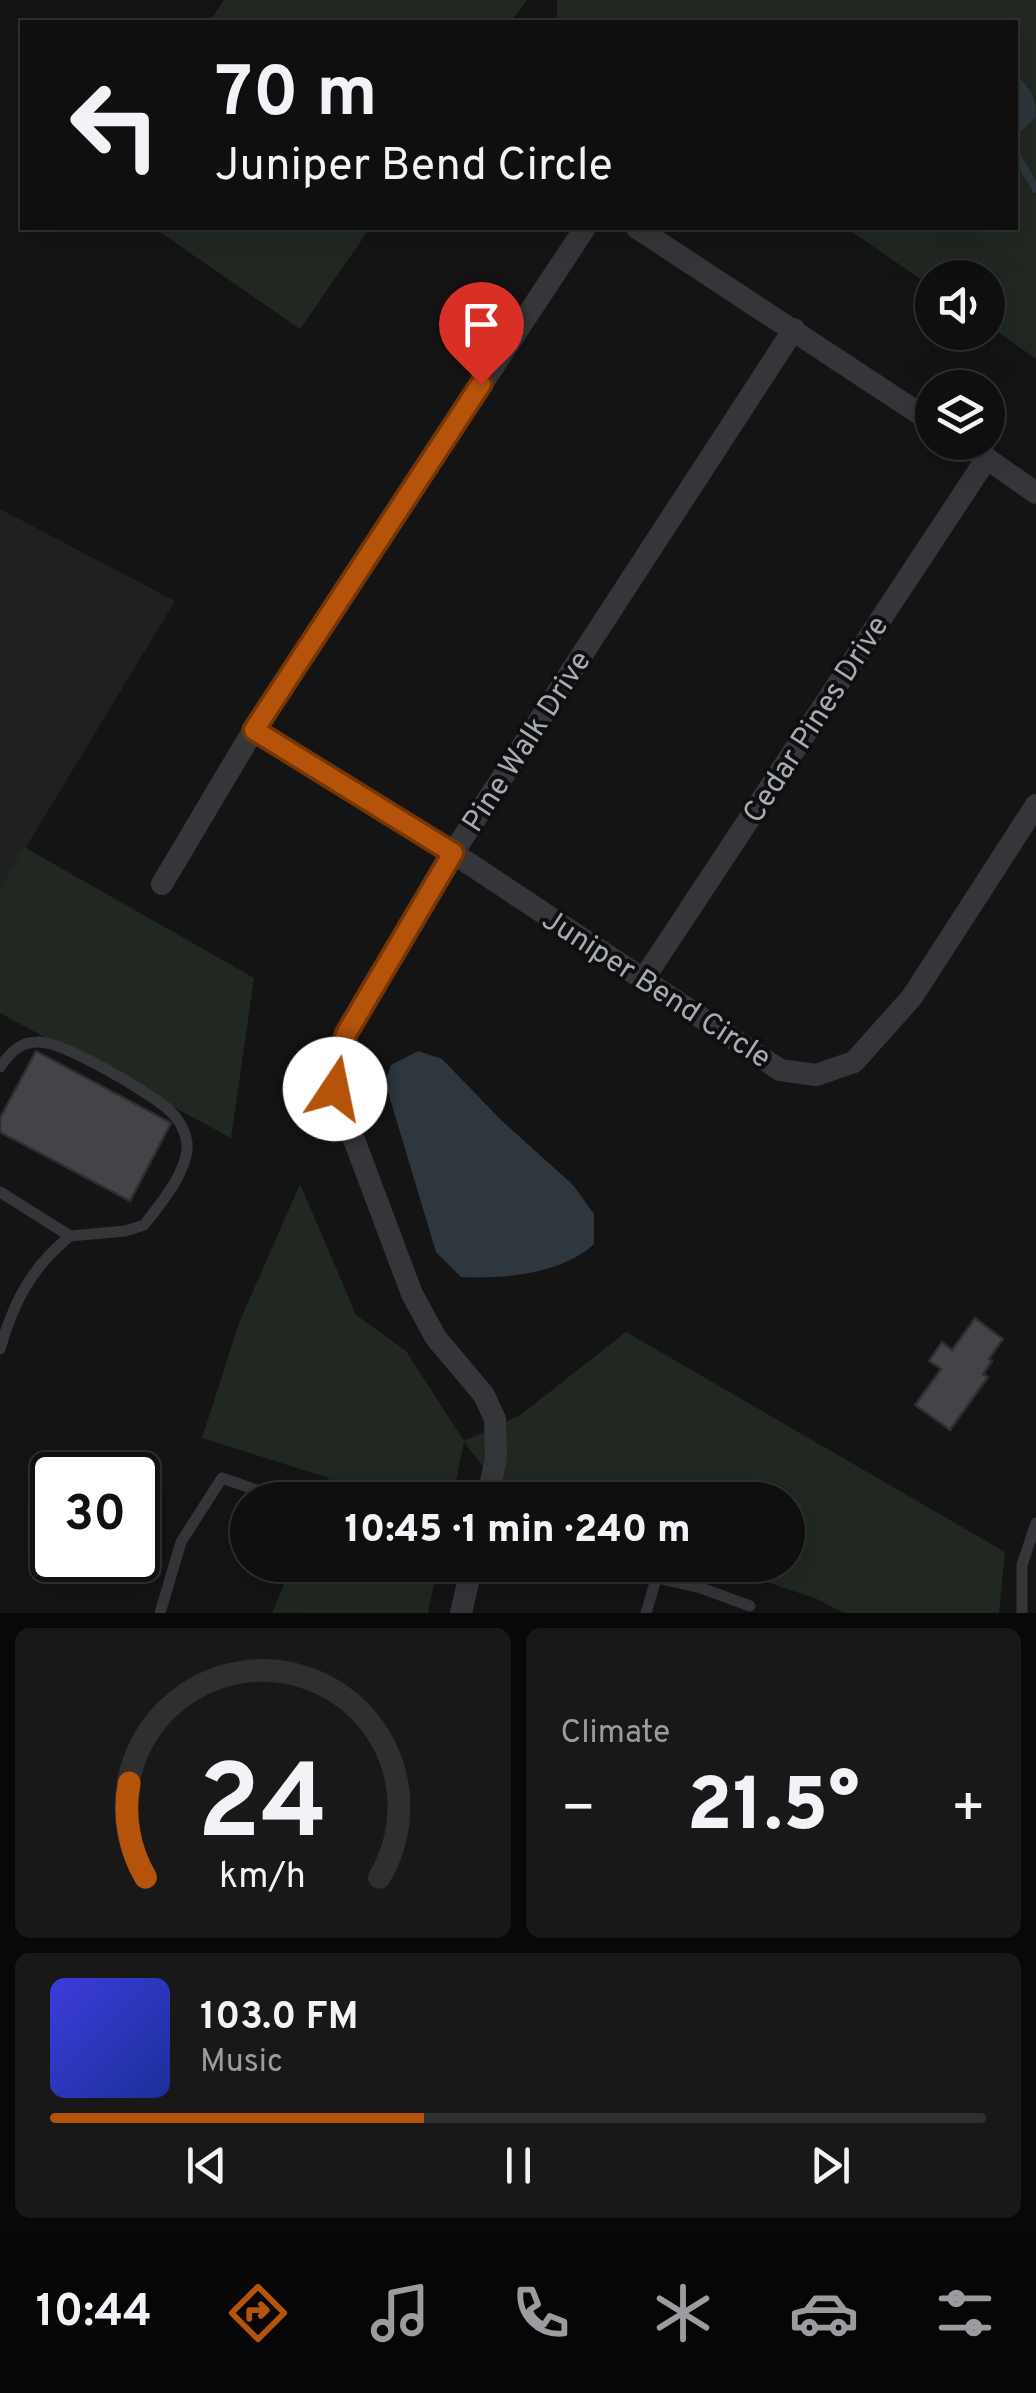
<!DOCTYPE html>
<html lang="en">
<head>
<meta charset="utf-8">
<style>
  body { margin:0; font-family:Overpass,sans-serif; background:#181819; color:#f1f3f6; height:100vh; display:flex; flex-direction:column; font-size:38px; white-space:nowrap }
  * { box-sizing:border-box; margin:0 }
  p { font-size:32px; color:#9b9c9f }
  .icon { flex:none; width:55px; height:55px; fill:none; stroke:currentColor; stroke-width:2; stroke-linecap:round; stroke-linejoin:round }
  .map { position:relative; height:1613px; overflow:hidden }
  .details { display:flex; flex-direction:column; gap:15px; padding:15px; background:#080809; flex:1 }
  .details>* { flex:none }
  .banner { position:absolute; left:20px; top:20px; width:998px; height:210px; border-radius:0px; box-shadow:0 10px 40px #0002,0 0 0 2px #2f2f30; background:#0f0f10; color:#f1f3f6; overflow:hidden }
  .tools { position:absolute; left:915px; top:260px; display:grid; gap:20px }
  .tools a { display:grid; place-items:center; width:90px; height:90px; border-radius:50%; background:#0f0f10; box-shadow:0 10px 40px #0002,0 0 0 2px #2f2f30; font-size:50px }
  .speed { position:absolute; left:30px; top:1452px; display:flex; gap:20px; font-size:50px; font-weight:700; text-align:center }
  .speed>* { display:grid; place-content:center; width:130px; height:130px; border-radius:50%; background:#0f0f10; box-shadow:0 10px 40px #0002,0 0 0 2px #2f2f30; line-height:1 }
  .speed .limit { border:5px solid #111; border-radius:15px; background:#fff; color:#111 }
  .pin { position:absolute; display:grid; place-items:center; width:85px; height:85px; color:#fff; margin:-102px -42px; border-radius:50% 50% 50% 0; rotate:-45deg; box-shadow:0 0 10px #0007 }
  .pin .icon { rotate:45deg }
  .me { position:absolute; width:110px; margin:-55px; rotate:11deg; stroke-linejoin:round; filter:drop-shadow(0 0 8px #0008) }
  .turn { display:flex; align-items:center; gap:35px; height:210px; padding:0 30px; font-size:45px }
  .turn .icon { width:130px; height:130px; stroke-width:2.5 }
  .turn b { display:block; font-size:70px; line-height:85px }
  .big { font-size:75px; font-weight:800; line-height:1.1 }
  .details .card { flex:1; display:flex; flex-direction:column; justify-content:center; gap:15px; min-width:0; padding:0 35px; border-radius:15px; background:#181819 }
  .details .dial { align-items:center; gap:0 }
  .dial svg { height:260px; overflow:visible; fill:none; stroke:#2f2f30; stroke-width:7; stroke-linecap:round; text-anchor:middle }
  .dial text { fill:#f1f3f6; stroke:none }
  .song { display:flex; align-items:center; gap:30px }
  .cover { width:120px; height:120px; border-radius:15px; background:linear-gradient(135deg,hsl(240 70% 55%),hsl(230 70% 35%)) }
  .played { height:10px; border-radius:5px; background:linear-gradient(90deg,#b45309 40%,#2f2f30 40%) }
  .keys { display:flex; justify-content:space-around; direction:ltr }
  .heat { display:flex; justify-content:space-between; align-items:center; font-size:55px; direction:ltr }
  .details .tiles { flex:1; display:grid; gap:15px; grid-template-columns:1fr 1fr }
  .card:last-child { grid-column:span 2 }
  .trip { position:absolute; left:230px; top:1482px; width:575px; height:100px; border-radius:50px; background:#0f0f10; box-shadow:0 10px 40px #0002,0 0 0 2px #2f2f30; font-weight:800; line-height:100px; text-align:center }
  .tab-bar { display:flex; height:160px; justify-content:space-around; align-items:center; background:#060606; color:#9b9c9f }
  .tab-bar .icon { width:70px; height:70px }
  .tab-bar .selected { color:#b45309 }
  .tab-bar b { font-size:45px; color:#f1f3f6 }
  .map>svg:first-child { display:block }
</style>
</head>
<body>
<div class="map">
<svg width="1036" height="1613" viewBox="0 0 1036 1613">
  <rect width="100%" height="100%" fill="#141415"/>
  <!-- built -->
  <path fill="#202022" d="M 0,509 L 175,601 L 0,890 Z"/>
  <!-- green -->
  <path fill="#202821" d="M 224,0 L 527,0 L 511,22 L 209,22 Z
    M 557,0 L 1036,0 L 1036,359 L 988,325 L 988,278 L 932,278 L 932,287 L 846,228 L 1015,228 L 1015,22 L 557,22 Z
    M 154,228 L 370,228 L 300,329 Z
    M 24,847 L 254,978 L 231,1138 L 0,1013 L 0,890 Z
    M 300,1184 L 356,1315 L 406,1351 L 464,1441 L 519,1416 L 626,1332 L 1005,1552 L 999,1613 L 844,1613 L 817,1599 L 716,1565 L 788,1565 L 788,1500 L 521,1500 L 504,1494 L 464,1442 L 452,1500 L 320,1500 L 329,1478 L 202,1438 L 239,1323 Z
    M 292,1565 L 438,1565 L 428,1613 L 272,1613 Z"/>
  <!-- water -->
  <path fill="#2e373d" d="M 1015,74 C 1030,88 1036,96 1036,117 L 1015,137 Z
    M 418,1051 L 442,1059 L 501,1120 L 573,1185 L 594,1214 L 594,1244 C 562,1274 504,1279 461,1277 L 436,1252 L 385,1082 L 391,1065 Z"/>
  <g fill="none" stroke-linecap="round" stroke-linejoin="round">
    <!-- stream -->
    <path stroke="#2e373d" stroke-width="8" d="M 1015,153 L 1036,189"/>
  </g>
  <!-- building -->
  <path fill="#434448" stroke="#2e2e31" stroke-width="2.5" d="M 36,1051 L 171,1123 L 130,1201 L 0,1132 L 0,1118 Z
    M 975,1318 L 1003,1339 L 989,1359 L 992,1361 L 983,1374 L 988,1377 L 950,1430 L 915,1405 L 941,1369 L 929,1361 L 942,1342 L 952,1350 Z"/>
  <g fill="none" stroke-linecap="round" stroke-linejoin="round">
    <!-- lane -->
    <path stroke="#35363a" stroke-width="11" d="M 0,1067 C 10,1053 20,1042 37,1042 C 62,1040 148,1092 168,1109 C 178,1118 185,1130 187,1143 C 189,1170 160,1205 144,1225 L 125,1231 L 70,1236
      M 0,1192 L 70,1236 C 31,1268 14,1301 0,1349
      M 600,1565 L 701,1588 L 750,1606
      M 160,1613 L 181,1542 L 222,1478 L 285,1500
      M 646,1613 L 656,1579
      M 1022,1613 L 1022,1565 L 1036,1523"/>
    <!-- street -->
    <path stroke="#35363a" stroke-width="22" d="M 637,228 L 932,422
      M 963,442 L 1036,493
      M 254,729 L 453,853 L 780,1070 L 816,1075 L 854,1062 L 912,997 L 1036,805
      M 162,884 L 254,729 L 585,228
      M 643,980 L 987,458
      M 487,1500 L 496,1458 L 495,1419 L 484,1395 L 436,1338 L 412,1294 L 335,1089 L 347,1034 L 453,853 L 794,329
      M 461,1613 L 472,1565"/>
  </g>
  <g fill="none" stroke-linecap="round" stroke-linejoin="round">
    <!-- route casing -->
    <g stroke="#753606" stroke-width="25">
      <path id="route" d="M 335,1089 L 346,1034 L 453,853 L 254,730 L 481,384"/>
    </g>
    <!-- route -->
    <use href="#route" stroke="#b45309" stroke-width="18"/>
  </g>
  <g text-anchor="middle" stroke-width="8" stroke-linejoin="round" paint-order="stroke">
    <!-- street labels -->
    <g font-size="30" fill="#a7acb4" stroke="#0f0f10">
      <text transform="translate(815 719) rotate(-57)" y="10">Cedar Pines Drive</text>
      <text transform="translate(526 741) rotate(-57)" y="10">Pine Walk Drive</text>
      <text transform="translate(657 988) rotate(33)" y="10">Juniper Bend Circle</text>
    </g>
  </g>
</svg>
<div class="tools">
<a><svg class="icon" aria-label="sound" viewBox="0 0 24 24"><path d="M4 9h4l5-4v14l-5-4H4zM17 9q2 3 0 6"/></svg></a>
<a><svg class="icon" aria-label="layers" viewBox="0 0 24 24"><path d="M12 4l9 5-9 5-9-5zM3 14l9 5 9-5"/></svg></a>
</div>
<div class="speed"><div class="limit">30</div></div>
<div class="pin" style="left:481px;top:384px;background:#d93025"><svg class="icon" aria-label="arrive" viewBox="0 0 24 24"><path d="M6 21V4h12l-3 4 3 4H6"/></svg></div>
<svg class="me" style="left:335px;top:1089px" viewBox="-20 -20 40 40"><circle r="19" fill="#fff"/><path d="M0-13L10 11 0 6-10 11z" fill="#b45309"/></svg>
<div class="trip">10:45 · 1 min · 240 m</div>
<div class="banner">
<div class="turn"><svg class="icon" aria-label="left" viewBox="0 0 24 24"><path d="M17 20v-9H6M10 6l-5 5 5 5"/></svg><div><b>70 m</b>Juniper Bend Circle</div></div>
</div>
</div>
<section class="details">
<div class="tiles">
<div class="card dial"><svg viewBox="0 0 100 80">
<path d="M14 69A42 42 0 1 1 86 69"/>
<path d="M14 69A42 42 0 0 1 9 40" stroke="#b45309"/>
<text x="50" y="56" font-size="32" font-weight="700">24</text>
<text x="50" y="72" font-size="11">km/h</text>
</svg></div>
<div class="card"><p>Climate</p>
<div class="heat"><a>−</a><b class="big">21.5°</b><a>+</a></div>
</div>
<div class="card">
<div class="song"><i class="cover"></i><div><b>103.0 FM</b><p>Music</p></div></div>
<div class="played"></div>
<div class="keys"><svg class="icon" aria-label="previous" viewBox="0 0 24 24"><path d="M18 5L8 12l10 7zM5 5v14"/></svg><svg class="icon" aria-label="pause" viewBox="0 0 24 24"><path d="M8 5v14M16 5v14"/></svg><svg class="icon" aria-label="next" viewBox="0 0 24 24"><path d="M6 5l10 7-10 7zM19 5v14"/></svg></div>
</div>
</div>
</section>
<nav class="tab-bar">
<b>10:44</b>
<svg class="icon selected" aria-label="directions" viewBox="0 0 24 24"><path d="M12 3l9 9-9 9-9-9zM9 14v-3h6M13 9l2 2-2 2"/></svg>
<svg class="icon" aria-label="music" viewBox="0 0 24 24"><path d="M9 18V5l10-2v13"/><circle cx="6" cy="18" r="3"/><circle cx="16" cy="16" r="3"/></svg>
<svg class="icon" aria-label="phone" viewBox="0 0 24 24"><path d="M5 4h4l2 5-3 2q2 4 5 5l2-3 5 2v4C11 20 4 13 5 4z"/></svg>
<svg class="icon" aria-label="climate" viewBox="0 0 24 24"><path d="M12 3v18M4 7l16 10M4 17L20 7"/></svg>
<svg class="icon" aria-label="car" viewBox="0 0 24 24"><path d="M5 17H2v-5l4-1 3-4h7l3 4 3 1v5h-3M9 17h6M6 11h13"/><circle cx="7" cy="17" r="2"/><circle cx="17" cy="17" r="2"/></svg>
<svg class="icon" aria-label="filters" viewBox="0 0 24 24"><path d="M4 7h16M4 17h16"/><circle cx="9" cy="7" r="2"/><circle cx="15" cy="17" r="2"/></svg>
</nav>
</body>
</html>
